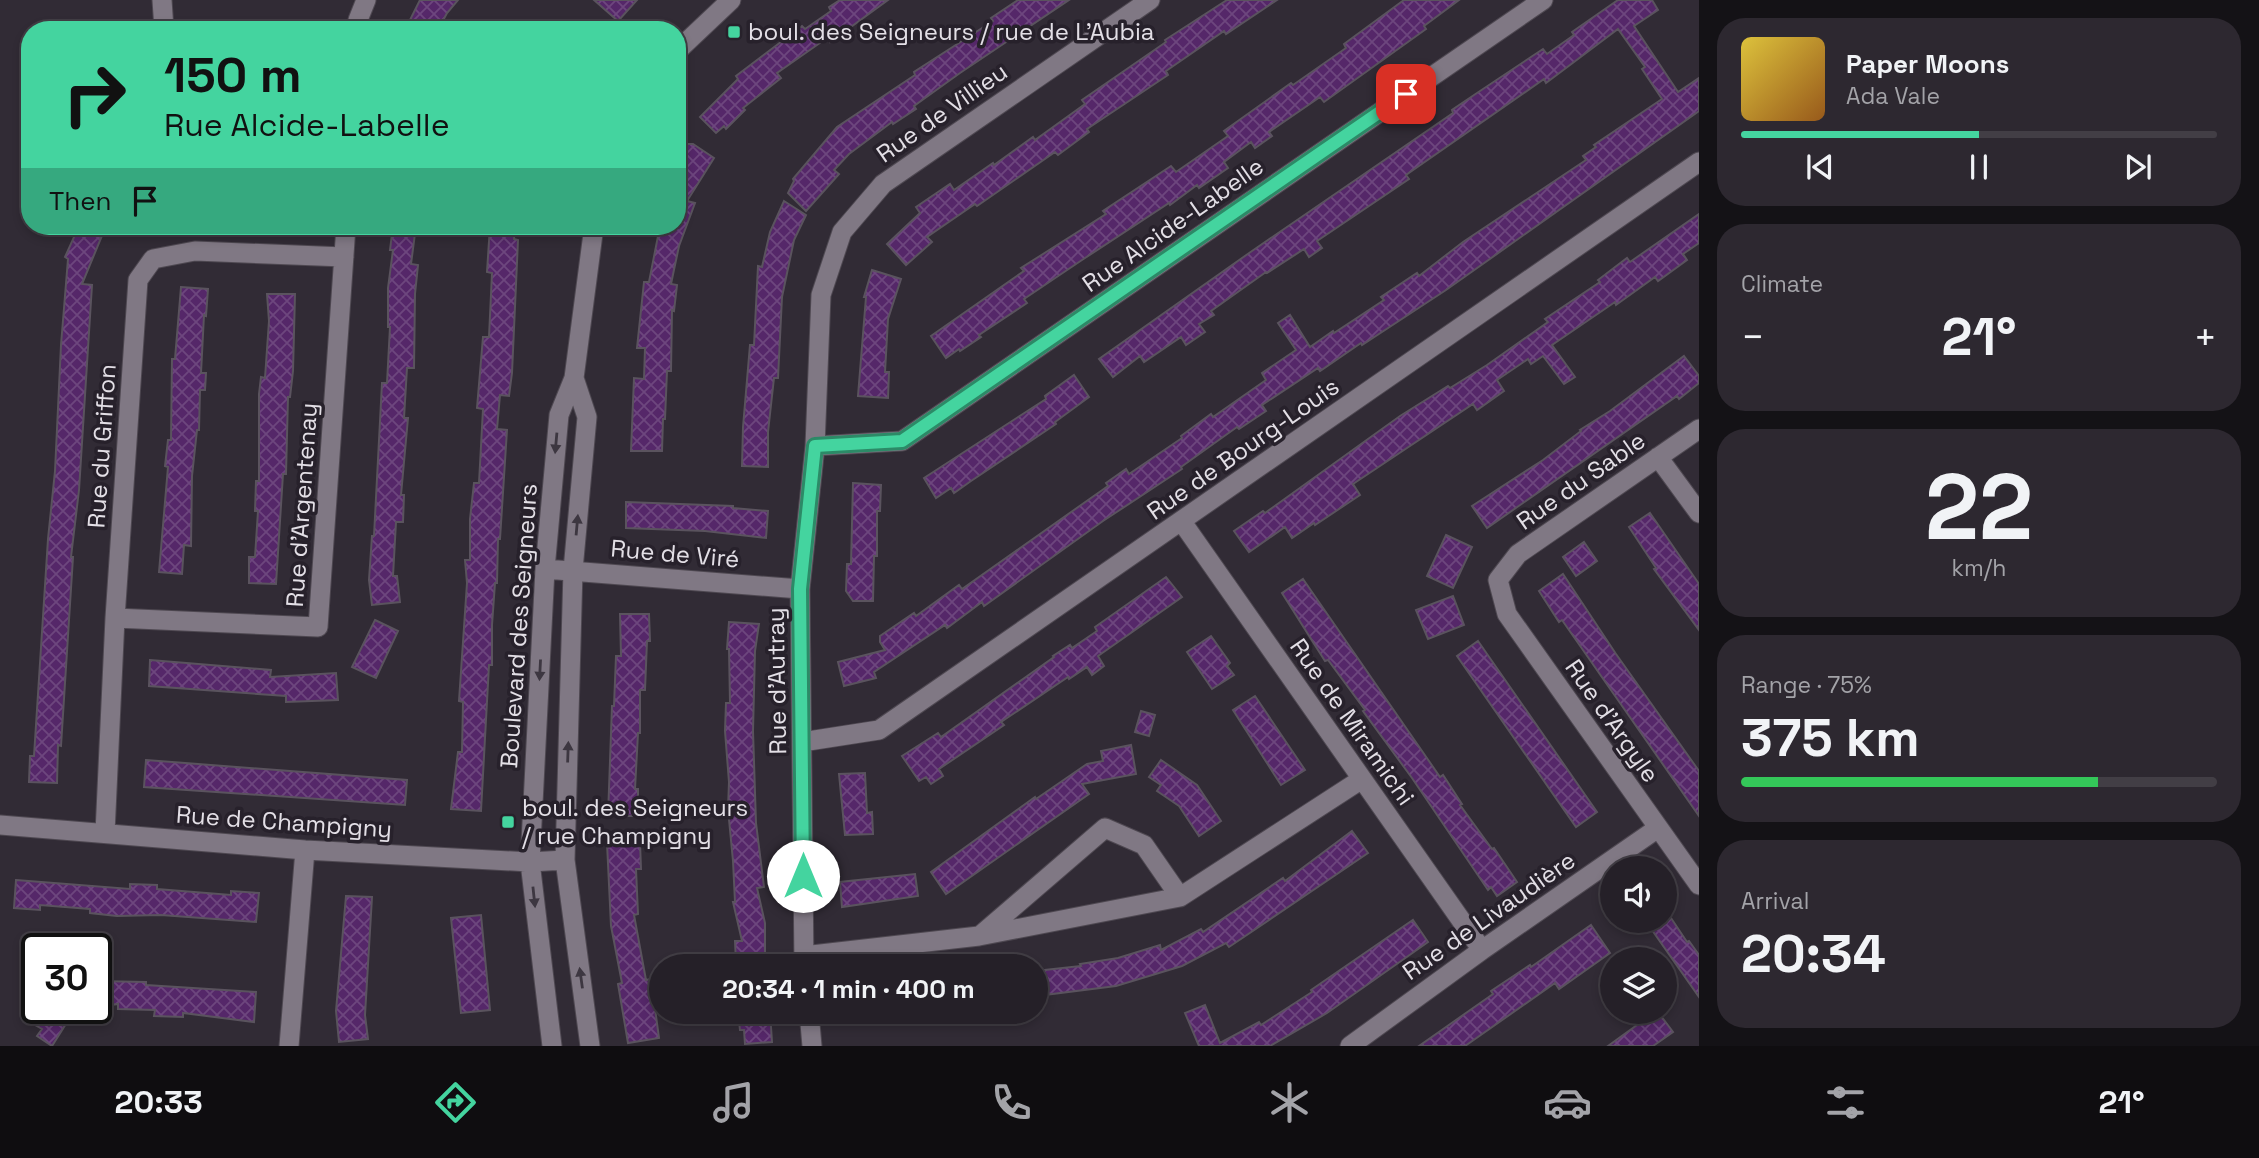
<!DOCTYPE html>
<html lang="en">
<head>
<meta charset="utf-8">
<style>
  body { margin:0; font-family:"Space Grotesk",sans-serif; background:#2d2830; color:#f1f3f6; height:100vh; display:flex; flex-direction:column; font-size:26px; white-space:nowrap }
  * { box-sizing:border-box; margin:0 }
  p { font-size:23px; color:#a3a3a8 }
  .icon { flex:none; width:38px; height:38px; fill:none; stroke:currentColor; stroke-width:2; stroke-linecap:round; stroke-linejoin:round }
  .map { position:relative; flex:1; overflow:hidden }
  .details { display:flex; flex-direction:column; gap:18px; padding:18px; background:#141216; width:560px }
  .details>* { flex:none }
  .top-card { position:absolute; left:21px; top:21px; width:665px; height:214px; border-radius:28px; box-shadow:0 4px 10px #0003,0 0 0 2px #423e45; background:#44d49f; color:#111; overflow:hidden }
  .fabs { position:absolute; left:1600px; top:856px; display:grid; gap:14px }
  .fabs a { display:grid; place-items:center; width:77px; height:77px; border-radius:50%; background:#252028; box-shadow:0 4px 10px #0003,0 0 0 2px #423e45; font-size:35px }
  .speed { position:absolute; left:21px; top:933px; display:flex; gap:14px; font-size:35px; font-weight:700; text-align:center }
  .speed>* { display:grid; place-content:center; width:91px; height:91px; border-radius:50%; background:#252028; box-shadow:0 4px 10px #0003,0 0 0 2px #423e45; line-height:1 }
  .speed .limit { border:4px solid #111; border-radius:10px; background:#fff; color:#111 }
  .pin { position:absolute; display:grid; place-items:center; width:60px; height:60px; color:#fff; margin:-30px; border-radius:14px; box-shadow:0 4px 10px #0006 }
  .me { position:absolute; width:77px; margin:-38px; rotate:0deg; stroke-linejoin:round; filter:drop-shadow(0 0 5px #0008) }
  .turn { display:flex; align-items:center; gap:24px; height:147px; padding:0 28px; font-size:32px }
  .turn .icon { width:91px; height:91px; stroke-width:2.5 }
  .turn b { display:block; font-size:49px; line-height:60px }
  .then { display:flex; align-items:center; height:66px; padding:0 28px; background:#0003; gap:14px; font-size:26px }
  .big { font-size:52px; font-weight:700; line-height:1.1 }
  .details .card { flex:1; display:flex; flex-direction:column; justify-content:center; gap:10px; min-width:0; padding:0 24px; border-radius:28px; background:#2d2830 }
  .details .dial { align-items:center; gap:0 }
  .dial b { font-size:91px; line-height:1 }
  .song { display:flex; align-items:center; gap:21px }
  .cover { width:84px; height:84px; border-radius:10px; background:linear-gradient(135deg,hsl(50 70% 55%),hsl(30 70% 35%)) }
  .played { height:7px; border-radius:4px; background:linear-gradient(90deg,#44d49f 50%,#423e45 50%) }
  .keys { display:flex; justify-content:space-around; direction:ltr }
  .heat { display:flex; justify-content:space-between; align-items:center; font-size:38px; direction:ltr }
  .charge { height:10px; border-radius:5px; background:linear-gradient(90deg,#34c759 75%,#423e45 0) }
  .trip { position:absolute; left:649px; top:954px; width:399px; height:70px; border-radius:35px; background:#252028; box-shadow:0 4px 10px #0003,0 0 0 2px #423e45; font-weight:700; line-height:70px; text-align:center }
  .menu { display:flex; height:112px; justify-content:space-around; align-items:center; background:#0f0d10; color:#a3a3a8 }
  .menu .icon { width:49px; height:49px }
  .menu .active { color:#44d49f }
  .menu b { font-size:32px; color:#f1f3f6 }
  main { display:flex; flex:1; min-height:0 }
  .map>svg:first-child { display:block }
</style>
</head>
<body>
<main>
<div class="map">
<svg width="1699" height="1046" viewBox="0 0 1699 1046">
  <defs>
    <pattern id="building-cross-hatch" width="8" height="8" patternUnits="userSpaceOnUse" patternTransform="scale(1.75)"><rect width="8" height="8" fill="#552769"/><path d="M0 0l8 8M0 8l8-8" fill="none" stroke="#6d467e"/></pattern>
  </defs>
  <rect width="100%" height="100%" fill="#312b35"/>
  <!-- building -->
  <path fill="url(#building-cross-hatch)" stroke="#5a535e" stroke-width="2" d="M 420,0 L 458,0 L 447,13 L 438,30 L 405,30 Z
    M 594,0 L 637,0 L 618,21 Z
    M 840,0 L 888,0 L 830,42 L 827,38 L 777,73 L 781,78 L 743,108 L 745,110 L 726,129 L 724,126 L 716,133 L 700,117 L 738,79 L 736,76 L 802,26 L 805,29 L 831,11 L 829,7 Z
    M 1018,0 L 1069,0 L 960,73 L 914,106 L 916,109 L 893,124 L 892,122 L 849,154 L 834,170 L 839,174 L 806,211 L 788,193 L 794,181 L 793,179 L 837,127 L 915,75 L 914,72 L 993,21 L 991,18 Z
    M 1227,0 L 1277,0 L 1226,34 L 1224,31 L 1166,71 L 1168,75 L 1087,129 L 1089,132 L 1058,155 L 1055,152 L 977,206 L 975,204 L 927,237 L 932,242 L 906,265 L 887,244 L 920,213 L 916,207 L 950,184 L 954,190 L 993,163 L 994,165 L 1033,137 L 1035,140 L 1085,104 L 1082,100 L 1166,42 L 1165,40 Z
    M 1404,0 L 1459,0 L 1424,26 L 1426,29 L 1324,102 L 1320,97 L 1269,132 L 1272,136 L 1255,148 L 1251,142 L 1224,162 L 1228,168 L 1199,188 L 1197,185 L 1170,205 L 1169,203 L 1082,260 L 1024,299 L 1027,303 L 979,335 L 981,337 L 960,351 L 959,349 L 946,358 L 931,336 L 1024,271 L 1021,268 L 1106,214 L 1103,211 L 1171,166 L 1176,172 L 1228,136 L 1224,131 L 1291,83 L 1293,85 L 1346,48 L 1344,44 Z
    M 1618,0 L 1652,0 L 1658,10 L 1634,26 L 1678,92 L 1699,78 L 1699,111 L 1446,290 L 1362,345 L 1361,343 L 1320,371 L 1318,368 L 1262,405 L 1266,411 L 1239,429 L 1237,427 L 1181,467 L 1182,469 L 1103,521 L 984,606 L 982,602 L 947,628 L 945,625 L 874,672 L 876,678 L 844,686 L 838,662 L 885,650 L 880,642 L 880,636 L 914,613 L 916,616 L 959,585 L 962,589 L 1108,486 L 1106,483 L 1126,469 L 1129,474 L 1182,438 L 1181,436 L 1211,414 L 1213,417 L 1266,380 L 1262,373 L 1296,350 L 1278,323 L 1290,315 L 1310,347 L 1333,331 L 1334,333 L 1384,300 L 1381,297 L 1417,273 L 1419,276 L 1463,242 L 1586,160 L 1583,156 L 1596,147 L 1594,145 L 1662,99 L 1642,69 L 1645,67 L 1618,29 L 1546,83 L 1544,79 L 1406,175 L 1409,179 L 1317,241 L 1322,248 L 1309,257 L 1304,249 L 1267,273 L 1266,272 L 1211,311 L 1214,315 L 1199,324 L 1205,332 L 1186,345 L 1181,337 L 1144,362 L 1140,356 L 1113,377 L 1099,359 L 1252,251 L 1453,113 L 1452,110 L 1477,93 L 1543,49 L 1547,54 L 1574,35 L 1572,32 Z
    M 687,144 L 693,144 L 714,158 L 687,201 L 695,203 L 679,246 L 671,284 L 677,285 L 674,311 L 672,310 L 671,371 L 667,371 L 665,419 L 663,419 L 662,451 L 631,451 L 634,378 L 644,379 L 645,348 L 637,348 L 644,282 L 649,282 L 660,226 L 677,226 L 677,159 Z
    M 784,201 L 806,215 L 794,240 L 782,297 L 778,378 L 774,378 L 768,432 L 768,467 L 742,466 L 743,427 L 750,345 L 754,345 L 758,266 L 762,267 L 770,232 Z
    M 1699,214 L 1699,243 L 1683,254 L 1687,260 L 1658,281 L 1655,277 L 1616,305 L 1615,302 L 1552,345 L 1575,377 L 1564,384 L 1543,356 L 1531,364 L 1528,359 L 1497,380 L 1504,391 L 1477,410 L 1473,404 L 1353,484 L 1360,495 L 1315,525 L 1314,523 L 1292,538 L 1285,527 L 1249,552 L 1234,531 L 1263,511 L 1265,513 L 1400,416 L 1448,386 L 1450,388 L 1487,365 L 1548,322 L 1545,319 L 1600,282 L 1598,280 L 1627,258 L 1630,262 Z
    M 79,226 L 106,226 L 82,284 L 92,285 L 79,490 L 71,557 L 73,557 L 61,746 L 58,745 L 57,783 L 29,782 L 30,756 L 34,756 L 48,539 L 55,471 L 61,345 L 68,259 L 65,257 Z
    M 393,226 L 416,226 L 411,264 L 418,265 L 415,294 L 414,368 L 407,368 L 404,418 L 408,418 L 401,495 L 404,495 L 403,522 L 396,522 L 393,576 L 397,576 L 400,602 L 372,605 L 369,580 L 372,536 L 374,536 L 382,383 L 387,383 L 390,327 L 388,327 L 388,288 L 393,250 L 390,250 Z
    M 490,226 L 515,226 L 514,239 L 518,240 L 512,373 L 509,396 L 500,395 L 497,429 L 507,430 L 500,539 L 498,539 L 497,583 L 495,583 L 492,625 L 492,665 L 489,665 L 481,811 L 451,809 L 458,752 L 462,752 L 463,702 L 459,701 L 467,583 L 465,560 L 470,560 L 470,519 L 474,483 L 479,483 L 483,409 L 477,408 L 483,337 L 489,337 L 492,273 L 487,272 Z
    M 872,270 L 901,279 L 888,319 L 885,372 L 889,372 L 888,398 L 858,396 L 866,297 L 864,297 Z
    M 181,287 L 208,289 L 206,316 L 204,315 L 201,373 L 206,373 L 205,390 L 200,390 L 199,430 L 197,430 L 192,476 L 191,546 L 184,545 L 182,574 L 159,572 L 168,467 L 165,466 L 168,440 L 171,440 L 172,359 L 175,359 Z
    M 267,294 L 295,294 L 293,371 L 290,397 L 288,397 L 286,474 L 283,474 L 276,584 L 249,583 L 249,557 L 255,557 L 258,511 L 255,511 L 256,481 L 259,481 L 259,394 L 261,377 L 265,378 L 269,321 Z
    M 1684,356 L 1699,376 L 1699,383 L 1679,399 L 1677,396 L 1487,528 L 1472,506 L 1543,460 L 1581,431 L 1580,430 L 1610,411 Z
    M 1074,375 L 1089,397 L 1055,422 L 1056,424 L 971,481 L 954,493 L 951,488 L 936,498 L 924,478 L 1046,399 L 1045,396 Z
    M 853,483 L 881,485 L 880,511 L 877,511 L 877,556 L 874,556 L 873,601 L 853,601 L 846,591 L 847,564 L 851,564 Z
    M 626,502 L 733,506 L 733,508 L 768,511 L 766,538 L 705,531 L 626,528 Z
    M 1650,513 L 1699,584 L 1699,630 L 1654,569 L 1656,568 L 1629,527 Z
    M 1446,535 L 1472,547 L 1453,588 L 1427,576 Z
    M 1584,542 L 1597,561 L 1576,576 L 1563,557 Z
    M 1563,574 L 1616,654 L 1699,771 L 1699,816 L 1562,620 L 1559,622 L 1539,591 Z
    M 1166,577 L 1182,597 L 1098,656 L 1104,666 L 1092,675 L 1087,667 L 1069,679 L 1068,677 L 1001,722 L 1004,725 L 939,769 L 943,776 L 931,784 L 926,777 L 919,781 L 902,756 L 938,733 L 941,737 L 1054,657 L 1053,656 L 1070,645 L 1072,648 L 1097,631 L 1095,627 Z
    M 1303,579 L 1440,777 L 1443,775 L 1462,804 L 1460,805 L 1492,849 L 1494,848 L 1517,882 L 1497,896 L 1491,887 L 1488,890 L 1412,778 L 1363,711 L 1365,710 L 1328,660 L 1325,661 L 1282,593 Z
    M 1453,596 L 1464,625 L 1428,639 L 1416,610 Z
    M 620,614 L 649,614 L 650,641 L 647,641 L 645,690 L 640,690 L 640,733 L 638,733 L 635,789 L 638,789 L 638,816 L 608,816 L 612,706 L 614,706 L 616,656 L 621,656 Z
    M 375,620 L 398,631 L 376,678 L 352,667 Z
    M 729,622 L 759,624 L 755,651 L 753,731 L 756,823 L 764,887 L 757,888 L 765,923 L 765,962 L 736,963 L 735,941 L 742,941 L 733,902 L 735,902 L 733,861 L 728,809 L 729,782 L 725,731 L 726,703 L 730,703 L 729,649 L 727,649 Z
    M 1211,636 L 1230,663 L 1227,666 L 1234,675 L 1212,689 L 1187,652 Z
    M 1478,641 L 1597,812 L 1576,827 L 1457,656 Z
    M 150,660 L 271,670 L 270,677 L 336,673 L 338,700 L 286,702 L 286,696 L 149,686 Z
    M 1255,696 L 1305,770 L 1281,785 L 1233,710 Z
    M 1141,711 L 1155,715 L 1149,736 L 1135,732 Z
    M 1131,745 L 1136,774 L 1082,784 L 1089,794 L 946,894 L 931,872 L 1035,797 L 1036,799 L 1087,764 L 1103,761 L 1101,751 Z
    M 146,760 L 407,780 L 405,805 L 144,787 Z
    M 1161,760 L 1197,785 L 1221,821 L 1199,836 L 1179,806 L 1157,791 L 1161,785 L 1149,777 Z
    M 865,773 L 867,813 L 872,812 L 873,834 L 845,835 L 839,774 Z
    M 1352,831 L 1368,853 L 1229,947 L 1226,943 L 1182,966 L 1116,986 L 1036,996 L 1036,971 L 1081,966 L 1080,964 L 1118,958 L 1160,945 L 1161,950 L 1201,929 L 1203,932 L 1283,878 L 1285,881 Z
    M 640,842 L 641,869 L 636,869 L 638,914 L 634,915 L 646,980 L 651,979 L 659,1038 L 628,1043 L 618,984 L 622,983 L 611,926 L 607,843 Z
    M 915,874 L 918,896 L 842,907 L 840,882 Z
    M 16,880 L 130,889 L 130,884 L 157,885 L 157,889 L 231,895 L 231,891 L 259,893 L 256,922 L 161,915 L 117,916 L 90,913 L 90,909 L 40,905 L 40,910 L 14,908 Z
    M 346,896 L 372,897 L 365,1015 L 368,1039 L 339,1042 L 336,1011 Z
    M 481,915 L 490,1010 L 461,1013 L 451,918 Z
    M 1671,918 L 1687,942 L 1689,941 L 1699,955 L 1699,997 L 1652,930 Z
    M 1413,920 L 1428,942 L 1327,1013 L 1270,1046 L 1199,1046 L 1185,1013 L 1205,1005 L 1220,1043 L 1259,1022 L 1261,1025 L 1312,992 L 1311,990 Z
    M 1591,925 L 1610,953 L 1559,989 L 1555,983 L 1465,1046 L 1419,1046 L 1493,994 L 1491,991 L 1530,965 L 1531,967 Z
    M 96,981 L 146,982 L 146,985 L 256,992 L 254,1022 L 183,1013 L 183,1017 L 154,1016 L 155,1010 L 118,1009 L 118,1004 L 96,1007 Z
    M 46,1008 L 76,1008 L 52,1046 L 37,1036 L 42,1029 L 35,1025 Z
    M 738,1012 L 770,1012 L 772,1042 L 745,1044 L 744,1030 L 740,1030 Z
    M 1655,1012 L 1658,1012 L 1673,1032 L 1653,1046 L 1608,1046 Z"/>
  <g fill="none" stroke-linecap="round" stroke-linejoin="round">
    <!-- minor casing -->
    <g stroke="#4e4851" stroke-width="21">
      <path id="minor" d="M 162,0 L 164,29 L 169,30
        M 358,30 L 358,20 L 366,0
        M 677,51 L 731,0
        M 574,378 L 587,417 L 573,570 L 565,860 L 590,1046
        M 1699,429 L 1518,554 L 1498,580 L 1507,614 L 1699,885
        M 815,446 L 902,441 L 1543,0
        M 1658,457 L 1699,513
        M 1182,522 L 1482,950
        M 545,569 L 800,589
        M 115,618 L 318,627 L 346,226
        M 802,742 L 879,730 L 1699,162
        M 0,825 L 305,850 L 530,862 L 565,860
        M 105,833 L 115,618 L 138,280 L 153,259 L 195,251 L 344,257
        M 982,934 L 1105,828 L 1144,845 L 1180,897
        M 803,956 L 979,936 L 1180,897 L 1362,779
        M 804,966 L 800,589 L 815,446 L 821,295 L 842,232 L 883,184 L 1150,0
        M 809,1012 L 812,1046
        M 289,1046 L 305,850
        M 552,1046 L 530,862 L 545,569 L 559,415 L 574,378 L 594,226
        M 1350,1046 L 1482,950 L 1658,828"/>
    </g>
    <!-- minor -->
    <use href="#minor" stroke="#807884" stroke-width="19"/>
  </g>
  <!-- one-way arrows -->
  <defs><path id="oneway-solid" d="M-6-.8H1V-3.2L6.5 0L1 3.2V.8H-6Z" transform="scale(1.75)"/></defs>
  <g fill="#3d3741">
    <use href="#oneway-solid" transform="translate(556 443) rotate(95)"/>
    <use href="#oneway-solid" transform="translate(577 525) rotate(-85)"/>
    <use href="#oneway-solid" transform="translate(540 670) rotate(93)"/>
    <use href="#oneway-solid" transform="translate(568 752) rotate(-88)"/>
    <use href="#oneway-solid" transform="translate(534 897) rotate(84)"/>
    <use href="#oneway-solid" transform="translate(581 978) rotate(-98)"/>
  </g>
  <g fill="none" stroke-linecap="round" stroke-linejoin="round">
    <!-- route casing -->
    <g stroke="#2c8a67" stroke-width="18">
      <path id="route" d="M 803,876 L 800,589 L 815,446 L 902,441 L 1406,94"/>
    </g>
    <!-- route -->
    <use href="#route" stroke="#44d49f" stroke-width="12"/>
  </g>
  <!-- markers -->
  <g fill="#44d49f" stroke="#27212b" stroke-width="2.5">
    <rect x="727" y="25" width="14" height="14" rx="3.5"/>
    <rect x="501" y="815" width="14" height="14" rx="3.5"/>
  </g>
  <g text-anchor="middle" stroke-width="7" stroke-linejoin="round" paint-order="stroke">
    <!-- poi labels -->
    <g font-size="24" fill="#e3dfe6" stroke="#27212b" text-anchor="start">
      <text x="748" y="40">boul. des Seigneurs / rue de L'Aubia</text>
      <text x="522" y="816">boul. des Seigneurs<tspan x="522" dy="28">/ rue Champigny</tspan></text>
    </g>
    <!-- street labels -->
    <g font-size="24" fill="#e3dfe6" stroke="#27212b">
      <text transform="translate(942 113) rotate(-35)" y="8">Rue de Villieu</text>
      <text transform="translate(1173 225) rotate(-35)" y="8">Rue Alcide-Labelle</text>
      <text transform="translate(102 446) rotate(-86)" y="8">Rue du Griffon</text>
      <text transform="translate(1243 449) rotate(-35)" y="8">Rue de Bourg-Louis</text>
      <text transform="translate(1581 481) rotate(-35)" y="8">Rue du Sable</text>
      <text transform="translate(302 505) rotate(-86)" y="8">Rue d'Argentenay</text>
      <text transform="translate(675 554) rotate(5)" y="8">Rue de Viré</text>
      <text transform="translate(519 626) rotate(-86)" y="8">Boulevard des Seigneurs</text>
      <text transform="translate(777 681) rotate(-91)" y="8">Rue d'Autray</text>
      <text transform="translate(1612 721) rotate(55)" y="8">Rue d'Argyle</text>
      <text transform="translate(1352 722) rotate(55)" y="8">Rue de Miramichi</text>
      <text transform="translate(284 822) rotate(4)" y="8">Rue de Champigny</text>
      <text transform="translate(1489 916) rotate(-35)" y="8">Rue de Livaudière</text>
    </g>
  </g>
</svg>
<div class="fabs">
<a><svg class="icon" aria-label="sound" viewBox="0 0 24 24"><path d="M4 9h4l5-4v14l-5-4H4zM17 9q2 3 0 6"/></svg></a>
<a><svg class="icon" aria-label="layers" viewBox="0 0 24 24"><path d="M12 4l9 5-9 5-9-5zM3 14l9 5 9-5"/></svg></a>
</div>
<div class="speed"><div class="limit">30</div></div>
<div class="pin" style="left:1406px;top:94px;background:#d93025"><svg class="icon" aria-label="arrive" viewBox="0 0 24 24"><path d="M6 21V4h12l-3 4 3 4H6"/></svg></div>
<svg class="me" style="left:803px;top:876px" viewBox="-20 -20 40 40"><circle r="19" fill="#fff"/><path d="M0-13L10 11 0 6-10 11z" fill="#44d49f"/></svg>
<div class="trip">20:34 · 1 min · 400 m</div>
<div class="top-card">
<div class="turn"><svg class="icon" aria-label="right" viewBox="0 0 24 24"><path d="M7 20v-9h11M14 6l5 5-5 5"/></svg><div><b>150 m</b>Rue Alcide-Labelle</div></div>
<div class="then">Then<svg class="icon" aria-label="arrive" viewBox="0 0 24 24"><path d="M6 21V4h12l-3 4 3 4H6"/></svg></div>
</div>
</div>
<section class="details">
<div class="card">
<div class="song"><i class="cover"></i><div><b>Paper Moons</b><p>Ada Vale</p></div></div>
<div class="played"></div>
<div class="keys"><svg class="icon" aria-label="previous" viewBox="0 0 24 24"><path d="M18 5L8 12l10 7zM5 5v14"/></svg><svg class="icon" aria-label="pause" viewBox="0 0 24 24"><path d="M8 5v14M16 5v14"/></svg><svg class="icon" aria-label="next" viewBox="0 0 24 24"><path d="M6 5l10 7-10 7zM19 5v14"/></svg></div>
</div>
<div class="card"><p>Climate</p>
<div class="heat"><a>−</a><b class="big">21°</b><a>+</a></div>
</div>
<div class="card dial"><b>22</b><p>km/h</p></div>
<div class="card"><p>Range · 75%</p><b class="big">375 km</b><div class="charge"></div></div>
<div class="card"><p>Arrival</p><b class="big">20:34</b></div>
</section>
</main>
<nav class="menu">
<b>20:33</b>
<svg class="icon active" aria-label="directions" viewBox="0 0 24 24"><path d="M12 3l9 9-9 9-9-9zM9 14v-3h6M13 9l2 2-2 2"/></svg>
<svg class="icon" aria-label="music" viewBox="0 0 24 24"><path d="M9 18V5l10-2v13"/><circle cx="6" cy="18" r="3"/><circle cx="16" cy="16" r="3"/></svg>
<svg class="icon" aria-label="phone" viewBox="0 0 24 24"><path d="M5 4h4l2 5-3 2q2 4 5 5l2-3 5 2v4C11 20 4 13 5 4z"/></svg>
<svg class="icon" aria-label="climate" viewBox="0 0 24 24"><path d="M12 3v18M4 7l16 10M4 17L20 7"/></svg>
<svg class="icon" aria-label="car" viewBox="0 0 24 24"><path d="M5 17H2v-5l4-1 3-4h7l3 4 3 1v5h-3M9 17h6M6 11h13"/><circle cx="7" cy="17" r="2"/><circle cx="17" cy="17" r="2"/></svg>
<svg class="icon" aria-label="filters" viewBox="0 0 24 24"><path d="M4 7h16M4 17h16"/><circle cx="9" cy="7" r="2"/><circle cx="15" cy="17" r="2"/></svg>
<b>21°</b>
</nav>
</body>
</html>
